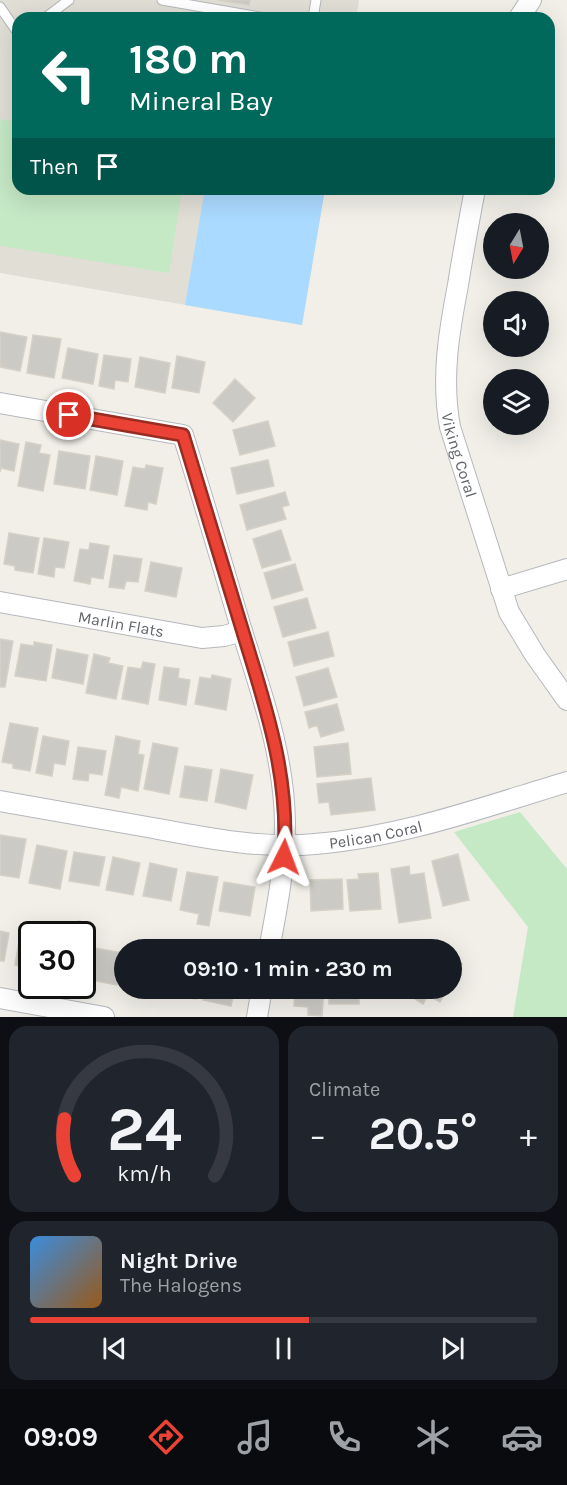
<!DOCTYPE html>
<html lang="en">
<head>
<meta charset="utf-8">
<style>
  body { margin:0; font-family:Karla,sans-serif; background:#20242c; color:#f1f3f6; height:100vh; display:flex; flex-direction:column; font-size:22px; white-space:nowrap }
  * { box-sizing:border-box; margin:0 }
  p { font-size:20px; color:#9ea1a6 }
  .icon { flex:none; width:33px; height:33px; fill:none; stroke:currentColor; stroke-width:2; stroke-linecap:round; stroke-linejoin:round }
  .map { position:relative; height:1017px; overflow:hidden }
  .details { display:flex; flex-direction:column; gap:9px; padding:9px; background:#0d0f14; flex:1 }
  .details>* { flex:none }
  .guide { position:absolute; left:12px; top:12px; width:543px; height:183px; border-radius:18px; box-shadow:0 6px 24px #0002; background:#00695c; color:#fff; overflow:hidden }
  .needle { width:39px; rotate:190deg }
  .tools { position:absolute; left:483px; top:213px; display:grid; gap:12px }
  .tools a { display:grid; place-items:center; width:66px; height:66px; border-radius:50%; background:#171b24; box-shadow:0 6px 24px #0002; font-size:30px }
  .speed { position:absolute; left:18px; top:921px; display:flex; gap:12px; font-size:30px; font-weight:700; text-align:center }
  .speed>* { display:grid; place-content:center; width:78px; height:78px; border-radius:50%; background:#171b24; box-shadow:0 6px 24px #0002; line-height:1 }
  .speed .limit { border:3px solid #111; border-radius:9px; background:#fff; color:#111 }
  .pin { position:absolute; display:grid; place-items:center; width:51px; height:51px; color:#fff; margin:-26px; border:3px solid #fff; border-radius:50%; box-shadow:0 2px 6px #0007 }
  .me { position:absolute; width:66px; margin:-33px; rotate:3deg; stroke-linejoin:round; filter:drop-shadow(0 0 4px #0008) }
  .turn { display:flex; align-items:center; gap:21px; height:126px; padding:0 18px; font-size:27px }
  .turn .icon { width:78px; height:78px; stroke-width:2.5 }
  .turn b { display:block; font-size:42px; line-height:51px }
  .then { display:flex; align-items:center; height:57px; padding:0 18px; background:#0003; gap:12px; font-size:22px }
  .big { font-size:45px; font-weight:700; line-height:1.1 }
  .details .tile { flex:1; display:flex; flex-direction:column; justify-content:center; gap:9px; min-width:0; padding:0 21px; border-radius:18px; background:#20242c }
  .details .dial { align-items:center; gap:0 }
  .dial svg { height:156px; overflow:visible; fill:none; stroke:#363941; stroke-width:7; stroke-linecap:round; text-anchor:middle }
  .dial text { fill:#f1f3f6; stroke:none }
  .song { display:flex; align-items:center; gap:18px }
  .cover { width:72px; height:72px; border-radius:9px; background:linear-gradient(135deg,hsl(210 70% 55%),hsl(30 70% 35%)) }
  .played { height:6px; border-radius:3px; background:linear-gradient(90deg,#ea4335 55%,#363941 55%) }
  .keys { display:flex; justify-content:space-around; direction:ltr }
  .heat { display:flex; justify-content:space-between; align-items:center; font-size:33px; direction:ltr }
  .details .tiles { flex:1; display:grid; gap:9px; grid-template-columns:1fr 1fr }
  .tile:last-child { grid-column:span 2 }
  .trip { position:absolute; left:114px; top:939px; width:348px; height:60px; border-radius:30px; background:#171b24; box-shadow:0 6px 24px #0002; font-weight:700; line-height:60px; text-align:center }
  .dock { display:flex; height:96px; justify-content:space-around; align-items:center; background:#090b0e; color:#9ea1a6 }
  .dock .icon { width:42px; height:42px }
  .dock .on { color:#ea4335 }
  .dock b { font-size:27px; color:#f1f3f6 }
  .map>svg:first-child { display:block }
</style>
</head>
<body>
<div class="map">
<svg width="567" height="1017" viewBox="0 0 567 1017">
  <rect width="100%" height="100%" fill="#f1efe8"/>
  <!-- education -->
  <path fill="#e1ded6" d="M 0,0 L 359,0 L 356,18 L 18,18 L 18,189 L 325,189 L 302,325 L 0,273 Z"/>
  <!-- green -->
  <path fill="#c5e8c5" d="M 0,119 L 18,122 L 18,189 L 182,189 L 169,273 L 0,246 Z
    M 520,812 L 567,869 L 567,1017 L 513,1017 L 528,927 L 454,832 Z"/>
  <!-- water -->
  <path fill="#aadaff" d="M 205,189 L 325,189 L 302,325 L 185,305 Z"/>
  <!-- building -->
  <path fill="#cccac5" stroke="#d6d1c6" stroke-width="1.5" d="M 218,0 L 250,0 L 249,5 Z
    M 0,332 L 27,337 L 20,371 L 0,367 Z
    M 33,335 L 61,339 L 54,378 L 27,373 Z
    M 68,348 L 98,354 L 93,384 L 62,378 Z
    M 104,355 L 131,359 L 128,382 L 115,380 L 114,389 L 99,386 Z
    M 177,356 L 205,362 L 199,393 L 172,388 Z
    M 140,357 L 170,363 L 165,393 L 135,387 Z
    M 235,379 L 255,398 L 233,422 L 213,403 Z
    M 268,421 L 275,446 L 240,455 L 233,430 Z
    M 0,440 L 19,444 L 14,471 L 1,468 L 0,472 Z
    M 26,442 L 41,445 L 39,453 L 50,455 L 43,491 L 18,486 Z
    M 59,451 L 90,456 L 85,489 L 54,484 Z
    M 96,456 L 123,461 L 117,495 L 90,490 Z
    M 268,460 L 274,486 L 237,494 L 231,468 Z
    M 146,465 L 163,468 L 156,504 L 148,502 L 147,510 L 125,506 L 133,467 L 145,469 Z
    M 285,492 L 289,505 L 282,507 L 286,519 L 247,530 L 240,505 Z
    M 281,530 L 291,560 L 262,568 L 253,539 Z
    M 9,533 L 39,538 L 33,573 L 15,570 L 15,566 L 4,564 Z
    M 44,538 L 69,542 L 64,568 L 55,567 L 54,577 L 38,574 Z
    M 90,543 L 109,546 L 103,579 L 91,577 L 90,584 L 74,581 L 80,549 L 89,550 Z
    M 114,555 L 142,559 L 138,582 L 126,581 L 124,589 L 109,587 Z
    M 151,562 L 182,568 L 176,597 L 145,591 Z
    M 295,564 L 303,590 L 272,599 L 264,573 Z
    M 307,598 L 316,628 L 283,637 L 274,607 Z
    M 328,632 L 334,656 L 294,666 L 288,642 Z
    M 0,639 L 13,641 L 5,687 L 0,687 Z
    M 34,642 L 52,645 L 46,681 L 15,676 L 21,644 L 34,646 Z
    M 57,649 L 88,655 L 83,684 L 52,678 Z
    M 94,654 L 110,658 L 108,663 L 123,666 L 116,699 L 86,693 Z
    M 143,662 L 155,664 L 148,704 L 122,699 L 128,667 L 141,669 Z
    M 164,667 L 179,669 L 178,678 L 190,680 L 186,705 L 159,700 Z
    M 328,668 L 337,697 L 304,706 L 296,677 Z
    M 212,675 L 231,679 L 226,710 L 195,704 L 200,677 L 211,679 Z
    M 337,704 L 344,730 L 321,737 L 317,725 L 309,728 L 305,712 Z
    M 10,723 L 38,728 L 30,771 L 13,768 L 13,764 L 2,762 Z
    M 43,736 L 69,741 L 65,765 L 54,763 L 52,776 L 36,773 Z
    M 116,736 L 140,741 L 138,754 L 144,755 L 138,791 L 121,787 L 119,798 L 105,795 Z
    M 153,743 L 178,748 L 169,794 L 144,789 Z
    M 348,743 L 351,774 L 317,777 L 314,747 Z
    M 78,747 L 106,751 L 102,775 L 89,773 L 88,781 L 73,779 Z
    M 185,766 L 212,770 L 207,801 L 180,797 Z
    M 221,769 L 253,775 L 246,809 L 215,802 Z
    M 371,778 L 375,810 L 331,815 L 329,802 L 319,803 L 317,784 Z
    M 0,835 L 26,839 L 19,878 L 0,875 Z
    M 37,845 L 67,851 L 60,889 L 29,883 Z
    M 74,852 L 105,857 L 99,886 L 69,881 Z
    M 458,854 L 469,900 L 443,906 L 432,861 Z
    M 113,857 L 140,863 L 133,895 L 106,890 Z
    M 150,863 L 177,869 L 171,901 L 143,896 Z
    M 409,866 L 410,875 L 424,873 L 431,918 L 399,923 L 391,869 Z
    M 187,872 L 218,877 L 209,926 L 197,924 L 199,914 L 180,910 Z
    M 378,873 L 381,909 L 350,911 L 347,880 L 359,879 L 358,874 Z
    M 342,879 L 343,909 L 311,911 L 310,880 Z
    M 224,882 L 255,887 L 250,916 L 219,911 Z
    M 78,921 L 89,923 L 82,955 L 82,934 L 60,934 L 62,926 L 76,928 Z
    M 0,931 L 9,933 L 4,961 L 0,961 Z
    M 20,936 L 32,938 L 32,969 L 15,965 Z
    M 95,948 L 123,953 L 117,985 L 90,980 Z
    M 452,958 L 462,964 L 452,982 Z
    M 139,988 L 159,988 L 158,994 L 139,991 Z
    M 166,988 L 198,988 L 196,999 L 165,994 Z
    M 205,988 L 235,988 L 231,1006 L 203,1000 Z
    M 295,988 L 324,988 L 322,1016 L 308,1015 L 308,1007 L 294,1006 Z
    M 329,988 L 359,988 L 359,1004 L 329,1004 Z
    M 367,988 L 399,988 L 399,993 L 367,991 Z
    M 411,988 L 448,988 L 440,1002 L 428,995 L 423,1004 L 407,994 Z"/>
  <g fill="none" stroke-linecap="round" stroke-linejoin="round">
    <!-- lane casing -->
    <g stroke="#b5b8bc" stroke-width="11">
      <path id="lane" d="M 162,0 L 265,18
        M 0,7 L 18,33
        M 45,18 L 69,0
        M 313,18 L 316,0"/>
    </g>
    <!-- street casing -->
    <g stroke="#b5b8bc" stroke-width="22">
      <g id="street">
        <path d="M 519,18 L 531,0"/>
        <path id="s1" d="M 475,189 C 469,221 463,253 458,285 C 449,332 441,378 450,427 L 509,612 L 535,655 L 567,700"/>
        <path d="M 0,403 L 183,435 C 203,499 222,563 241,628 C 261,692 284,754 285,823 C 285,866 277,908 269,950"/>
        <path d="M 501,589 L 567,569"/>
        <path id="s2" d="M 0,602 L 202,638 L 224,636 L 242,631"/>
        <path id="s3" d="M 0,801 C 51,810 102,819 153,828 C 206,838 261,849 315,844 C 402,837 484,807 567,782"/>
        <path d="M 0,998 L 104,1017"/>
        <path d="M 257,1017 L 262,988"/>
      </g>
    </g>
    <!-- lane -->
    <use href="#lane" stroke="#fff" stroke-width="9"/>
    <!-- street -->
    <use href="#street" stroke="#fff" stroke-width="20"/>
  </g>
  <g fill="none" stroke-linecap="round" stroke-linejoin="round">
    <!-- route casing -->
    <g stroke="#982c22" stroke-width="15">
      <path id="route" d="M 69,415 L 183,435 C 203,500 222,564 242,629 C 265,705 290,775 284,857"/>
    </g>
    <!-- route -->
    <use href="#route" stroke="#ea4335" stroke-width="10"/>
  </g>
  <g text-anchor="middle" stroke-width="4.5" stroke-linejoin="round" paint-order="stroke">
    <!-- street labels -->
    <g font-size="16" fill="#5f6368" stroke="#fff">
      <text dy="6" stroke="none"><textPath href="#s1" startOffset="270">Viking Coral</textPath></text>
      <text dy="6" stroke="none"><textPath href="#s2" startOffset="123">Marlin Flats</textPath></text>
      <text dy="6" stroke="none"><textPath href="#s3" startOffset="380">Pelican Coral</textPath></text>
    </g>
  </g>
</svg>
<div class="tools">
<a><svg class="needle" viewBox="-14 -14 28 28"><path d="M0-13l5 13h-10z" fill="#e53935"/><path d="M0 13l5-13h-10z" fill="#9ea1a6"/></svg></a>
<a><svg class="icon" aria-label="sound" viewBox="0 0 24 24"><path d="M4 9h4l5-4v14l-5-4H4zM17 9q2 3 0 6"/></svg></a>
<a><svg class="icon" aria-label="layers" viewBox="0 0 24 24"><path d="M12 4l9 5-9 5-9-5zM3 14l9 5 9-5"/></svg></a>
</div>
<div class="speed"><div class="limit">30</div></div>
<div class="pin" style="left:69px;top:415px;background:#d93025"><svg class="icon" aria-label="arrive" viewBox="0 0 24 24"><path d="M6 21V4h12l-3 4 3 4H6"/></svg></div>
<svg class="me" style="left:284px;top:857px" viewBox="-20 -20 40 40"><path d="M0-17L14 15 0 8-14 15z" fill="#ea4335" stroke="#fff" stroke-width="4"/></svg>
<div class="trip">09:10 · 1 min · 230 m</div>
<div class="guide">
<div class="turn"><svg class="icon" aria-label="left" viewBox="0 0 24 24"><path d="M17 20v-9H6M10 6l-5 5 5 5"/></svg><div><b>180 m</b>Mineral Bay</div></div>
<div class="then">Then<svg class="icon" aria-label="arrive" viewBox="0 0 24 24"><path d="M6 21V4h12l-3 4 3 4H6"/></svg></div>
</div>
</div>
<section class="details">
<div class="tiles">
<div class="tile dial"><svg viewBox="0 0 100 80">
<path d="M14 69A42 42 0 1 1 86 69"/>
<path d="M14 69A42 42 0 0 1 9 40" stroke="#ea4335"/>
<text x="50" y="56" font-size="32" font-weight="700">24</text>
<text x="50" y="72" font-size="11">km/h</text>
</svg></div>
<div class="tile"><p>Climate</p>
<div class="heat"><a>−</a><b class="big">20.5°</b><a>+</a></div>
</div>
<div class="tile">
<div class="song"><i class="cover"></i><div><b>Night Drive</b><p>The Halogens</p></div></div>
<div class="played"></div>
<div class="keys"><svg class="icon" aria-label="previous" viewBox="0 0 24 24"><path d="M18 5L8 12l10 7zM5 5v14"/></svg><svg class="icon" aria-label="pause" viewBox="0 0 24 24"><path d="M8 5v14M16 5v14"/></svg><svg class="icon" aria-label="next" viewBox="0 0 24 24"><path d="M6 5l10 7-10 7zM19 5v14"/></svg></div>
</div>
</div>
</section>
<nav class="dock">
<b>09:09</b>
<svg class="icon on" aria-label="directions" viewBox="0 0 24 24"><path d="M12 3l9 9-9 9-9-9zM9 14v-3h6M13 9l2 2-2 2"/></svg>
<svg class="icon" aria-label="music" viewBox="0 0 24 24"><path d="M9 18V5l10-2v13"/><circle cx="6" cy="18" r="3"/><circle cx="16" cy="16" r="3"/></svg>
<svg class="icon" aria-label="phone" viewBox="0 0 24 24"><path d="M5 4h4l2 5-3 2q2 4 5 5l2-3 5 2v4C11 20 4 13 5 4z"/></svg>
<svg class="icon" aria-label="climate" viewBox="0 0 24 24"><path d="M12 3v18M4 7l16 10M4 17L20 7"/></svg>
<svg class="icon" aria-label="car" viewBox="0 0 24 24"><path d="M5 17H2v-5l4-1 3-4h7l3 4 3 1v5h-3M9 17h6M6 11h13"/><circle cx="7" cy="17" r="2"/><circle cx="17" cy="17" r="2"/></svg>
</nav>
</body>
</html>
